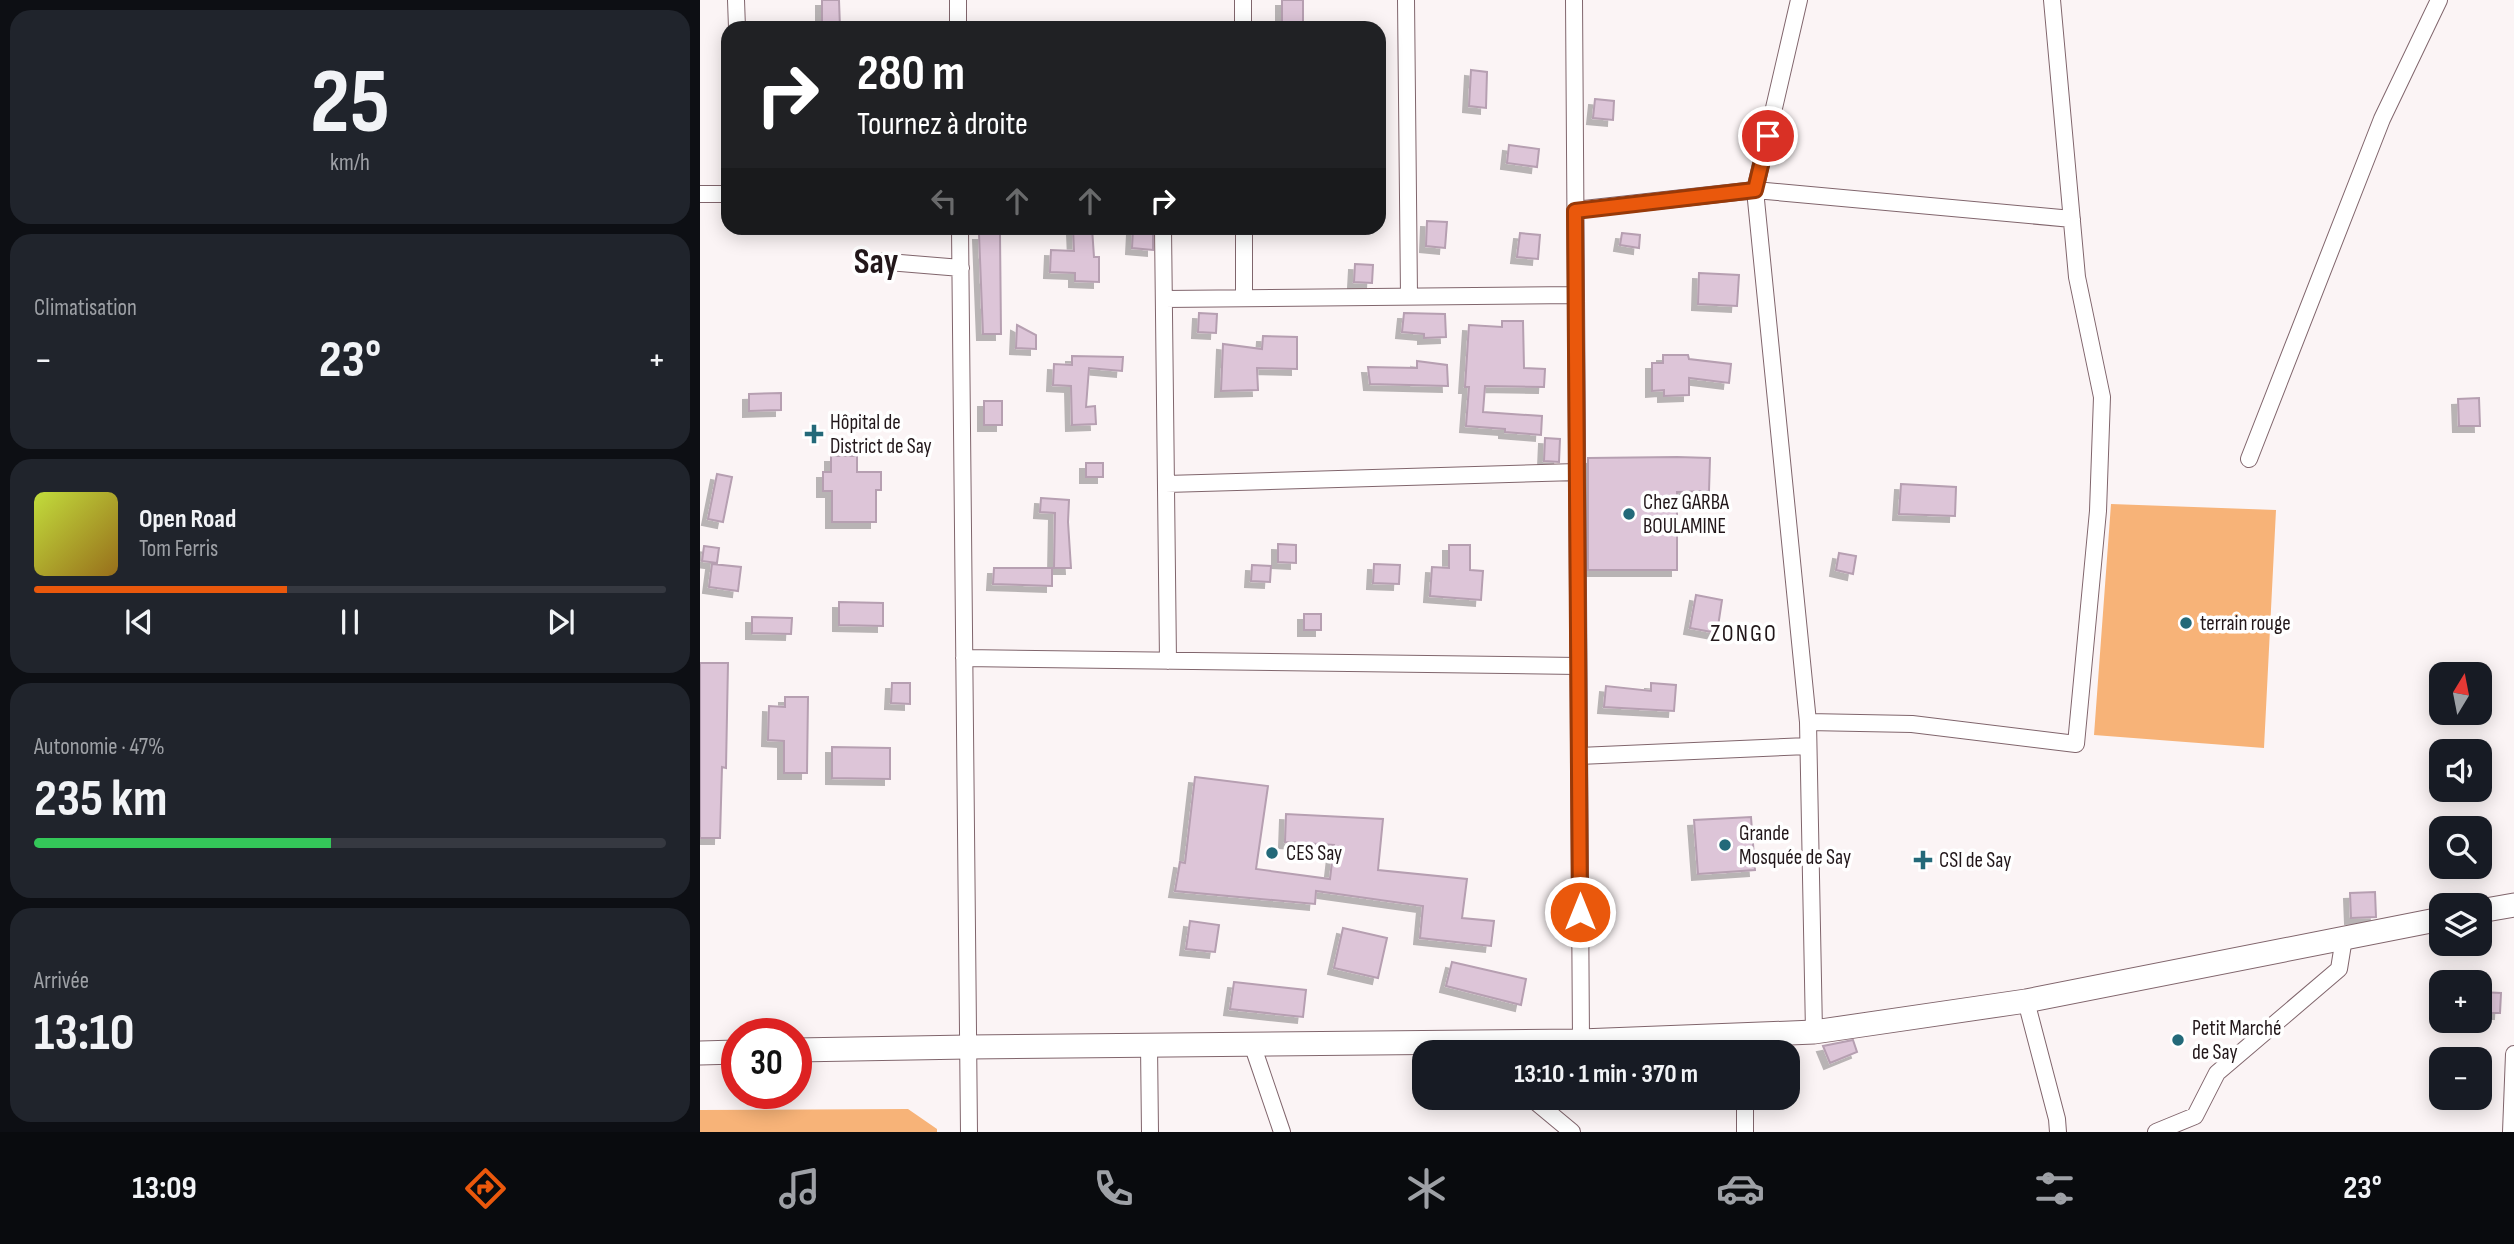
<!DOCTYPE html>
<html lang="fr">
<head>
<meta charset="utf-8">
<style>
  body { margin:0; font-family:"Sofia Sans Condensed",sans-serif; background:#20242c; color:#f1f3f6; height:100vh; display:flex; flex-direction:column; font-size:26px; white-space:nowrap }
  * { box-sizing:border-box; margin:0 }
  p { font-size:23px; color:#9ea1a6 }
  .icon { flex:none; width:38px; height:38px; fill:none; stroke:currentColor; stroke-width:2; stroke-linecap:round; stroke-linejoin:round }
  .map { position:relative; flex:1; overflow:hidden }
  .side { display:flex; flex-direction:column; gap:10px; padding:10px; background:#0d0f14; width:700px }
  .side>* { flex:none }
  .banner { position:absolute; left:21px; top:21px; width:665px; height:214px; border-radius:21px; box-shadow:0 4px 18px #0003; background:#202124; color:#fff; overflow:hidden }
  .needle { width:46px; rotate:10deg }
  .controls { position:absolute; left:1729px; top:662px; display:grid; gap:14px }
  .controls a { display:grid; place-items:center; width:63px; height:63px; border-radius:14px; background:#171b24; box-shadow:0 4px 18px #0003; font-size:35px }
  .speed { position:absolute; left:21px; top:1018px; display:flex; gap:14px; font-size:35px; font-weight:700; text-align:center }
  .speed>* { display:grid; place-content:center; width:91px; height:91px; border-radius:50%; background:#171b24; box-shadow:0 4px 18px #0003; line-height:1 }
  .speed .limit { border:10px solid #d22; background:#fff; color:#111 }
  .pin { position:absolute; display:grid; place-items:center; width:60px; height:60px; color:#fff; margin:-30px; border:4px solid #fff; border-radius:50%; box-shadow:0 2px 7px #0007 }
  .me { position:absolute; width:77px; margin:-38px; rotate:0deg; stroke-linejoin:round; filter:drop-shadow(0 0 5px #0008) }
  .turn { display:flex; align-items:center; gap:24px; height:147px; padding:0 21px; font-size:32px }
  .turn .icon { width:91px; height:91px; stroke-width:2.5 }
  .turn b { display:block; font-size:49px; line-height:60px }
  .lanes { display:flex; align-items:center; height:66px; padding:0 21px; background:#0003; justify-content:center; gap:35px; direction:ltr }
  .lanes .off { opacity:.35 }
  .big { font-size:52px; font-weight:700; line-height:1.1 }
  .side .card { flex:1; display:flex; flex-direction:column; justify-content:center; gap:10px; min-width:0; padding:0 24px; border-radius:21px; background:#20242c }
  .side .dial { align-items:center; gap:0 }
  .dial b { font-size:91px; line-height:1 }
  .song { display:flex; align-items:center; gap:21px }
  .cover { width:84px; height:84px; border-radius:10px; background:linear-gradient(135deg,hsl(70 70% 55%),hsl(40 70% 35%)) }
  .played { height:7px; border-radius:4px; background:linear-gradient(90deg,#ea580c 40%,#363941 40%) }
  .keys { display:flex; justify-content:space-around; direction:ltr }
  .heat { display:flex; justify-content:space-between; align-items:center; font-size:38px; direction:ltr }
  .charge { height:10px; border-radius:5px; background:linear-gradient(90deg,#34c759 47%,#363941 0) }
  .trip { position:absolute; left:712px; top:1040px; width:388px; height:70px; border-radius:21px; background:#171b24; box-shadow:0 4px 18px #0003; font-weight:700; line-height:70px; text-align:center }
  .tabs { display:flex; height:112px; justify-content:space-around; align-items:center; background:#090b0e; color:#9ea1a6 }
  .tabs .icon { width:49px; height:49px }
  .tabs .on { color:#ea580c }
  .tabs b { font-size:32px; color:#f1f3f6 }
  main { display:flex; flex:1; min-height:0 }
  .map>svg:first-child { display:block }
</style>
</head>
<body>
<main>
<section class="side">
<div class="card dial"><b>25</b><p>km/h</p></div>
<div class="card"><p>Climatisation</p>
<div class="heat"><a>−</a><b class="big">23°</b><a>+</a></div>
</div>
<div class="card">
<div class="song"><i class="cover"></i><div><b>Open Road</b><p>Tom Ferris</p></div></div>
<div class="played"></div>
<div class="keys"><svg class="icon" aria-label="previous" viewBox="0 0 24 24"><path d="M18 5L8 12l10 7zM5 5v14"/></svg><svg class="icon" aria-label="pause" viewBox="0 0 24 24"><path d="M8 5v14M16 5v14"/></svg><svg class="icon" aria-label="next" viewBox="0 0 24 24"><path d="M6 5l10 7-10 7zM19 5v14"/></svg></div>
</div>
<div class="card"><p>Autonomie · 47%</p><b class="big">235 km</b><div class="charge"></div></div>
<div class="card"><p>Arrivée</p><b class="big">13:10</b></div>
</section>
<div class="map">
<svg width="1814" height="1132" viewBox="0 0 1814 1132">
  <defs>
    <filter id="shadow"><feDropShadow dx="-6" dy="6" stdDeviation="0" flood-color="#0004"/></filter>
  </defs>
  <rect width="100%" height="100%" fill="#fbf4f5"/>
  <!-- green -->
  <path fill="#f7b378" d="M 1411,504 L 1576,510 L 1564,748 L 1394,735 Z
    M 208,1109 L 237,1129 L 237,1132 L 0,1132 L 0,1110 Z"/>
  <!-- building -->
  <path fill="#ddc5d8" stroke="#b69fb1" stroke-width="2" filter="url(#shadow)" d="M 122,0 L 139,0 L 140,28 L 122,28 Z
    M 582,0 L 603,0 L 603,23 L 582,22 Z
    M 771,70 L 787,72 L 786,108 L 769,106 Z
    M 895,99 L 914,101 L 913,120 L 893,118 Z
    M 809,145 L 839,149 L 837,167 L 807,163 Z
    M 727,221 L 747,222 L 745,248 L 726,246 Z
    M 373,228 L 392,228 L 394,257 L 399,257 L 399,282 L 375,281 L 375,273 L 350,272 L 351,250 L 374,251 Z
    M 433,229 L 453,230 L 453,250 L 432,248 Z
    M 820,233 L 840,235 L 838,259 L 817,257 Z
    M 922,233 L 940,235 L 939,248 L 920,245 Z
    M 279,234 L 300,234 L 301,334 L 283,334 Z
    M 655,264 L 673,265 L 672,283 L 654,282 Z
    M 999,273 L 1039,275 L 1037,306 L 998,304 Z
    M 499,313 L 517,314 L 516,333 L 498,332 Z
    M 704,313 L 745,314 L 746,337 L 724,338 L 724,334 L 702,332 Z
    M 802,321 L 823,321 L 824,368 L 845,369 L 844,387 L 785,386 L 783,412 L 842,416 L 841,435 L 805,432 L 805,429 L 766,426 L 769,387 L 765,387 L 769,325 L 802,327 Z
    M 317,325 L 336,335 L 336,349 L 316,348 Z
    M 563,336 L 597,337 L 597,369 L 557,368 L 558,390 L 521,391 L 523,344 L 562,349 Z
    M 963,355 L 988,355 L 989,359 L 1031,364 L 1029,383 L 989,378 L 989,395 L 964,396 L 964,390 L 952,391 L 952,363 L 963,363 Z
    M 372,356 L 423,357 L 422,371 L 389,368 L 386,407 L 395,406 L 396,424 L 372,425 L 371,386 L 353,385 L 354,364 L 372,365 Z
    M 717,361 L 747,365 L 748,386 L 670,384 L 668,367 L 717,368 Z
    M 81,393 L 81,410 L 49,411 L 49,394 Z
    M 1779,398 L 1780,426 L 1759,426 L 1758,399 Z
    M 284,401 L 302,401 L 302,425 L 284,425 Z
    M 845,438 L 860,439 L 859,462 L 844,461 Z
    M 131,456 L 157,456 L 157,472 L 181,472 L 181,490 L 176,490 L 176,522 L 132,522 L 132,491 L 123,491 L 123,472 L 131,472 Z
    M 977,457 L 1010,458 L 1009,491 L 977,492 L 977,570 L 888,570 L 888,458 Z
    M 386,463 L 403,463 L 403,477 L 386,477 Z
    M 17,474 L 32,477 L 23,522 L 8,519 Z
    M 1201,484 L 1256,487 L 1255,516 L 1199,514 Z
    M 341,498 L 369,500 L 368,522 L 371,568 L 354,568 L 355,513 L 340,512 Z
    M 578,544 L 596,545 L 596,563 L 578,562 Z
    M 749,545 L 770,545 L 770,570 L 783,571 L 781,600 L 730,596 L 732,567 L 749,568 Z
    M 4,546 L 19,548 L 17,563 L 2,561 Z
    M 1139,553 L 1156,556 L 1153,574 L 1136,570 Z
    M 12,564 L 41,567 L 38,591 L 9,587 Z
    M 674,564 L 700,565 L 699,584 L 673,583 Z
    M 552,565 L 571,566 L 570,582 L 551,581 Z
    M 294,568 L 352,568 L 352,586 L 293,584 Z
    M 996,595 L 1022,600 L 1017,633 L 990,628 Z
    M 139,602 L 183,603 L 183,626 L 139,625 Z
    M 604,614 L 621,614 L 621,630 L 604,630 Z
    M 52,617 L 92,618 L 91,634 L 52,633 Z
    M 0,663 L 28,663 L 26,768 L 22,767 L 20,838 L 0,838 Z
    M 192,683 L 210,683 L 210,704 L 191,703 Z
    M 951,683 L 976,685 L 974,711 L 904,707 L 906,686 L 951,691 Z
    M 85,697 L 108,697 L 107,773 L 84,773 L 84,741 L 68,740 L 69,706 L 85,707 Z
    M 132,747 L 190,748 L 190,779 L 132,778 Z
    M 495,777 L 568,786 L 556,869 L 630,879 L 634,845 L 585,842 L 586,814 L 683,819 L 678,870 L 767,879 L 762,918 L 794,921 L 791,946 L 720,938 L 723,906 L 616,891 L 615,904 L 475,891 L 480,862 L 485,863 Z
    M 1051,817 L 1055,870 L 998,874 L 994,820 Z
    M 1675,892 L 1676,917 L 1651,918 L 1650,893 Z
    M 490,921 L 519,925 L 515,952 L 486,949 Z
    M 643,928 L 687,938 L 678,978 L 634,968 Z
    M 752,962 L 826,979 L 821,1005 L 746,986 Z
    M 534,982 L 606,990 L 603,1017 L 530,1009 Z
    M 1780,992 L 1801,993 L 1800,1013 L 1780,1013 Z
    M 1153,1040 L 1157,1052 L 1130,1063 L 1123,1046 Z"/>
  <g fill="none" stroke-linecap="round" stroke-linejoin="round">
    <!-- street casing -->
    <g stroke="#80656c" stroke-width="18">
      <path id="street" d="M 36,0 L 37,28
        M 258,0 L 258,28
        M 543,0 L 543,28
        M 706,0 L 709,296
        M 874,0 L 881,1041
        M 1099,0 L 1055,190 L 1108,722 L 1114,1032
        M 0,194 L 28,194
        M 875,210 L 1055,190 L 1372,219
        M 260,228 L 269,1132
        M 463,228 L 468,661
        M 544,228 L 544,298
        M 176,261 L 261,268
        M 464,299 L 876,295
        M 1549,459 L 1682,119 L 1739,0
        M 466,484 L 877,472
        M 264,658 L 878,666
        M 1108,722 L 1212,724 L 1376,744 L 1398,511 L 1402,397 L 1377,277 L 1352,0
        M 879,756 L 1108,746
        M 1326,1001 L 1357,1119 L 1358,1132
        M 552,1044 L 582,1132
        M 449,1045 L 450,1132
        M 830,1097 L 872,1132
        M 1045,1132 L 1045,1097
        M 1456,1132 L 1495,1116 L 1517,1073 L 1639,969 L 1644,938
        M 1811,1132 L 1814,1054"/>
    </g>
    <!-- secondary casing -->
    <g stroke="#80656c" stroke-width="25">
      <path id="secondary" d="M 1780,911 L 1814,905
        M 96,1050 L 268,1047 L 881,1041 L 1114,1032 L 1326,1001 L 1741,919
        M 0,1053 L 37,1052"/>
    </g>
    <!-- street -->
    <use href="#street" stroke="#fff" stroke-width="16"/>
    <!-- secondary -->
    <use href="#secondary" stroke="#fff" stroke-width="23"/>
  </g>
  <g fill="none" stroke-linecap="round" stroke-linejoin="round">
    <!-- route casing -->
    <g stroke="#983908" stroke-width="18">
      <path id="route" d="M 880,912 L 875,211 L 1055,190 L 1068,136"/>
    </g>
    <!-- route -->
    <use href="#route" stroke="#ea580c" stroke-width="12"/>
  </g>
  <!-- markers -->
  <g fill="#236979" stroke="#fff" stroke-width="2.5">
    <path d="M110.5 423.5h7v7h7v7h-7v7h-7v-7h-7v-7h7z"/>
    <circle cx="929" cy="514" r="7"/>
    <circle cx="1486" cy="623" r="7"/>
    <circle cx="1025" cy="845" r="7"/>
    <circle cx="572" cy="853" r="7"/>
    <path d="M1219.5 849.5h7v7h7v7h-7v7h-7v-7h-7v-7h7z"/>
    <circle cx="1478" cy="1040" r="7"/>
  </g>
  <g text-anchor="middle" stroke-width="7" stroke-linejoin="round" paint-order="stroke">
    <!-- poi labels -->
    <g font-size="21" fill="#22171a" stroke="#fff" text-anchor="start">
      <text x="130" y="429">Hôpital de<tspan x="130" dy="24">District de Say</tspan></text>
      <text x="943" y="509">Chez GARBA<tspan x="943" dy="24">BOULAMINE</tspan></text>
      <text x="1500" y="630">terrain rouge</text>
      <text x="1039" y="840">Grande<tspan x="1039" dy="24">Mosquée de Say</tspan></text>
      <text x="586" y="860">CES Say</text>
      <text x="1239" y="867">CSI de Say</text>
      <text x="1492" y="1035">Petit Marché<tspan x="1492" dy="24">de Say</tspan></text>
    </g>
    <!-- quarter labels -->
    <g font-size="24" letter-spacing="2" fill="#22171a" stroke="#fff">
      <text x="1044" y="641">ZONGO</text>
    </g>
    <!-- town labels -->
    <g font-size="35" font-weight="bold" fill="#22171a" stroke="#fff">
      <text x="176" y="273">Say</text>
    </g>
  </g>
</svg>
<div class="controls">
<a><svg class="needle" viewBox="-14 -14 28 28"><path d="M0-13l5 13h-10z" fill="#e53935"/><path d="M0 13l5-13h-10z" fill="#9ea1a6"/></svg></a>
<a><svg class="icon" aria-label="sound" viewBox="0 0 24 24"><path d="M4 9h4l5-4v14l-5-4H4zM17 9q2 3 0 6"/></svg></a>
<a><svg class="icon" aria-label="search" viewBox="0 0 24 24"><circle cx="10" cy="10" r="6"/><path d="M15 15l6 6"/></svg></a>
<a><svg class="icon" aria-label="layers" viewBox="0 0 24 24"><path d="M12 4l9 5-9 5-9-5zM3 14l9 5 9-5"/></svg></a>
<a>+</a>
<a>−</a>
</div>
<div class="speed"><div class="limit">30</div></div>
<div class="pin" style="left:1068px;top:136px;background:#d93025"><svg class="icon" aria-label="arrive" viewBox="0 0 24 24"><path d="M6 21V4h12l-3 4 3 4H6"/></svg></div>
<svg class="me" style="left:880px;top:912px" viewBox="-20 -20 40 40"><circle r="17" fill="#ea580c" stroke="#fff" stroke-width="3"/><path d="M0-11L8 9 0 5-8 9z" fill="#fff"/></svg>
<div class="trip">13:10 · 1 min · 370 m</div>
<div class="banner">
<div class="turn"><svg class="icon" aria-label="right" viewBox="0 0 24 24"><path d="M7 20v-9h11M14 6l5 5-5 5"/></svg><div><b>280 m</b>Tournez à droite</div></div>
<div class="lanes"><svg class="icon off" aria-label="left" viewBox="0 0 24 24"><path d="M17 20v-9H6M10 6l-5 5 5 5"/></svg><svg class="icon off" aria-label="ahead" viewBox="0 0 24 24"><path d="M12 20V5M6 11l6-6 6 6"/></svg><svg class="icon off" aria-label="ahead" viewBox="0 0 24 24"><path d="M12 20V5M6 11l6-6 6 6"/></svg><svg class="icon" aria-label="right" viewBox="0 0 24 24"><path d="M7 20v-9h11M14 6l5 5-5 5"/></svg></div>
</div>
</div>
</main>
<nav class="tabs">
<b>13:09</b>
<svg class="icon on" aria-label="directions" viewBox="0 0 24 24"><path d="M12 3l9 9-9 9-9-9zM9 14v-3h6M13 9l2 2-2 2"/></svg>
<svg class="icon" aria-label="music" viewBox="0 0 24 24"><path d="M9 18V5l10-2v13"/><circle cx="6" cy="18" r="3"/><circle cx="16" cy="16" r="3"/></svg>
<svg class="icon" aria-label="phone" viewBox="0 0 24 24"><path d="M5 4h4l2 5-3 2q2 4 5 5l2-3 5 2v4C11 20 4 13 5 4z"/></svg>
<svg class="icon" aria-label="climate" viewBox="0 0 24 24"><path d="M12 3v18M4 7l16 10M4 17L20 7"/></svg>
<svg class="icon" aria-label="car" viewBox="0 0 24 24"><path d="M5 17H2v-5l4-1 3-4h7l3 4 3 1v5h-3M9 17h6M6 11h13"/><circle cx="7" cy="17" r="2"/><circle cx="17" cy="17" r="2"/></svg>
<svg class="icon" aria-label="filters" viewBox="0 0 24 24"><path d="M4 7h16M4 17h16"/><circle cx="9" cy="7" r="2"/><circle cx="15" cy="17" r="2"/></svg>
<b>23°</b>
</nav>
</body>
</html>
